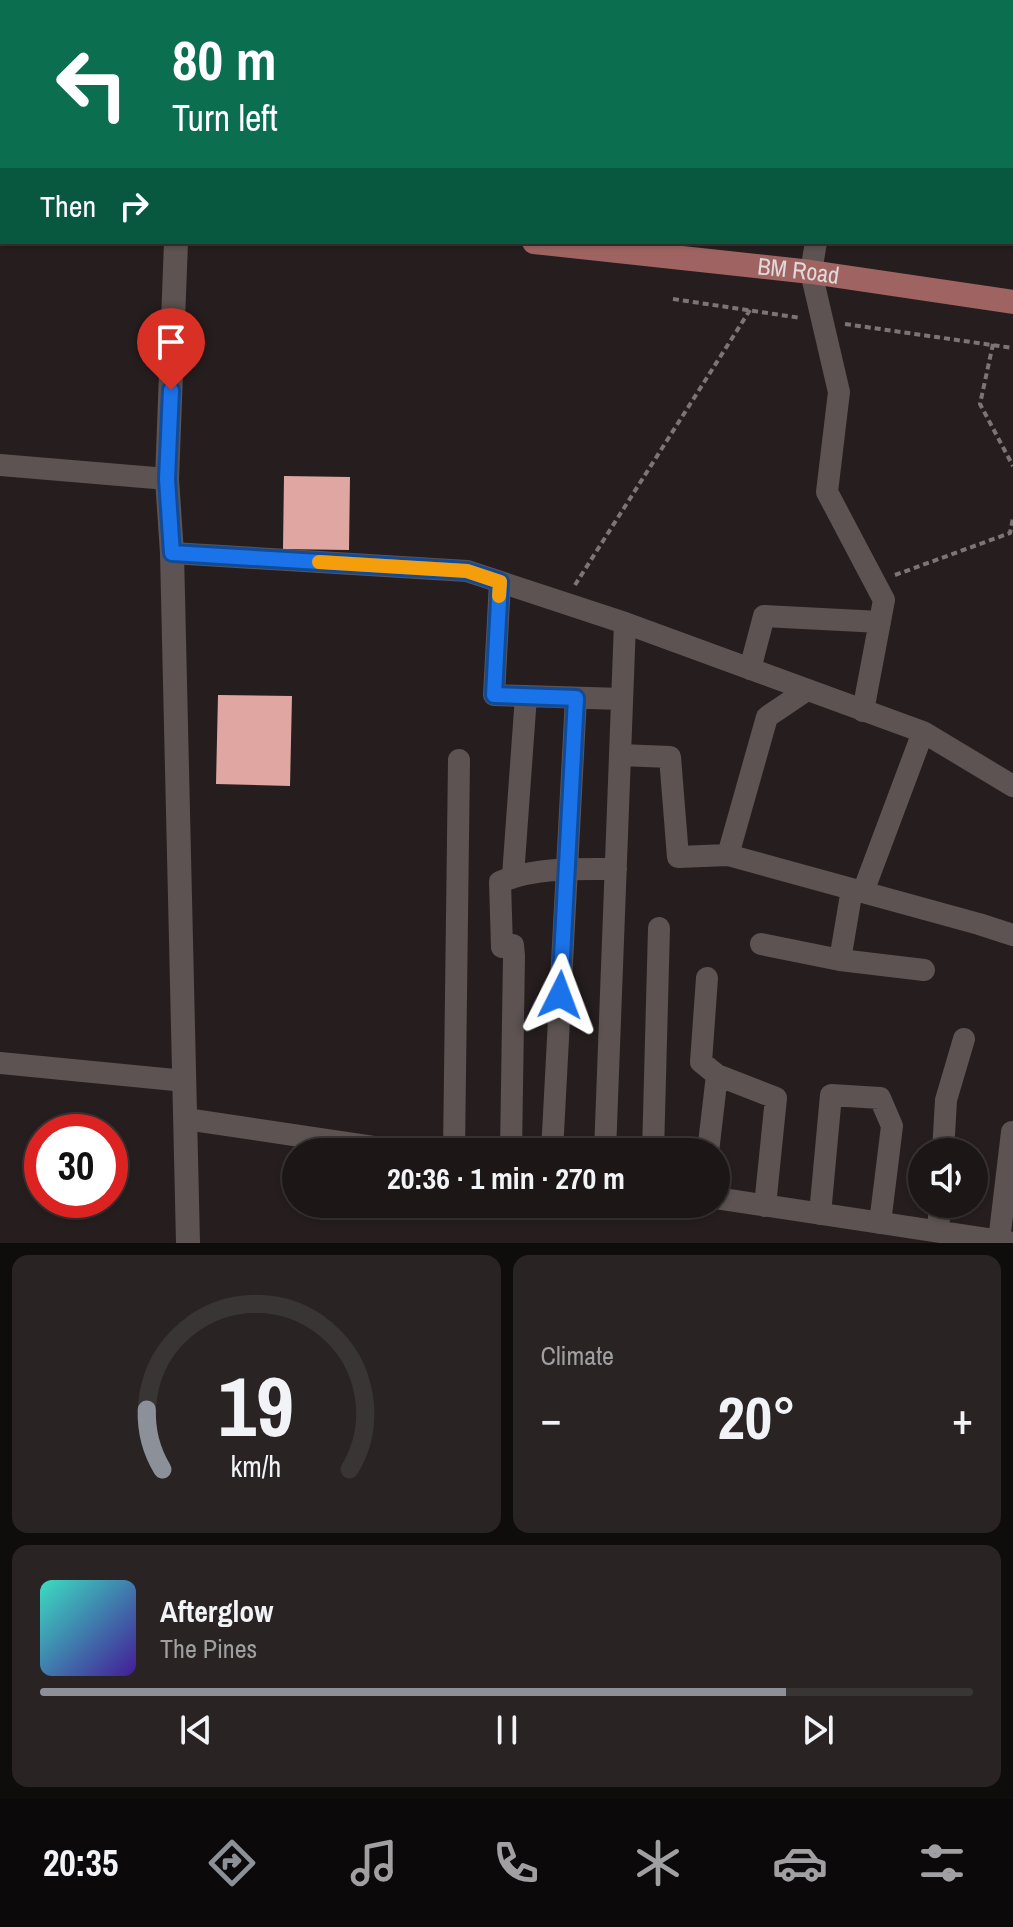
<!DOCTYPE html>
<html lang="en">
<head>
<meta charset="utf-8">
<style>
  body { margin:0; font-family:"Archivo Narrow",sans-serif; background:#292323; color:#f1f3f6; height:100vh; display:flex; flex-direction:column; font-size:30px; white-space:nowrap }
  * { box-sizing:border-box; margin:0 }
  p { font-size:26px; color:#a09fa1 }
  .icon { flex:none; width:44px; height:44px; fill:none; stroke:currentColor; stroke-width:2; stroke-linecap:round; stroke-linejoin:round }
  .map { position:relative; height:1243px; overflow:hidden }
  .drawer { display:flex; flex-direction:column; gap:12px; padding:12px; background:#0f0c0c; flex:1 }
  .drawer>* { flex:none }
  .guide { position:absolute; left:0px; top:0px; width:1014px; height:244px; box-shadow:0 2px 6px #0004,0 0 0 2px #3a3535; background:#0b6e4f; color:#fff; overflow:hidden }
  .controls { position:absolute; left:908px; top:1138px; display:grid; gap:16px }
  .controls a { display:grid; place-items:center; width:80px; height:80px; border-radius:50%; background:#1c1616; box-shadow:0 2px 6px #0004,0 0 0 2px #3a3535; font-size:40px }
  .speed { position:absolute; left:24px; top:1114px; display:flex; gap:16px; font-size:40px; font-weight:700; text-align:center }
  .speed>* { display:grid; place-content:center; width:104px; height:104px; border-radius:50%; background:#1c1616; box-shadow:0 2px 6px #0004,0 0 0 2px #3a3535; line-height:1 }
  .speed .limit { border:12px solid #d22; background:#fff; color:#111 }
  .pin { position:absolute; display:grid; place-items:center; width:68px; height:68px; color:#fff; margin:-82px -34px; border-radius:50% 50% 50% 0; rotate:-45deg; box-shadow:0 0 8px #0007 }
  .pin .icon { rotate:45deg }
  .me { position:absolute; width:88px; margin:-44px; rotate:3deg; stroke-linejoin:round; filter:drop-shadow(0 0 6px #0008) }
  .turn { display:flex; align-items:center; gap:28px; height:168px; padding:0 40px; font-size:36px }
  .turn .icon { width:104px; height:104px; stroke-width:2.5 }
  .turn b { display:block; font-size:56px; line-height:68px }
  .then { display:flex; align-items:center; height:76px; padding:0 40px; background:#0003; gap:16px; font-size:30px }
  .big { font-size:60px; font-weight:700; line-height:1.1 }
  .drawer .widget { flex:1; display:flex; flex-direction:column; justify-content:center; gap:12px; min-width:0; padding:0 28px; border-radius:16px; background:#292323 }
  .drawer .dial { align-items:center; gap:0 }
  .dial svg { height:208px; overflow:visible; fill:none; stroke:#3a3535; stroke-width:7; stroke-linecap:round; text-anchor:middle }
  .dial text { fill:#f1f3f6; stroke:none }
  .song { display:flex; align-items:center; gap:24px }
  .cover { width:96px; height:96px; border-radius:12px; background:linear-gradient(135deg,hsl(170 70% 55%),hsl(260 70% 35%)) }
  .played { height:8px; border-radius:4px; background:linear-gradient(90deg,#8c9099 80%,#3a3535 80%) }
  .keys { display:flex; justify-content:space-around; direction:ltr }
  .heat { display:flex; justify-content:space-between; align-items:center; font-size:44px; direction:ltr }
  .drawer .tiles { flex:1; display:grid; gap:12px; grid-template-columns:1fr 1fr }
  .widget:last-child { grid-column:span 2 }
  .trip { position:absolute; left:282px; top:1138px; width:448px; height:80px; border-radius:40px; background:#1c1616; box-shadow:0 2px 6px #0004,0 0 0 2px #3a3535; font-weight:700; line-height:80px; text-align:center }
  .menu { display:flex; height:128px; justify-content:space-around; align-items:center; background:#0b0909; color:#a09fa1 }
  .menu .icon { width:56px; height:56px }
  .menu .active { color:#8c9099 }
  .menu b { font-size:36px; color:#f1f3f6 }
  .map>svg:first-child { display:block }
</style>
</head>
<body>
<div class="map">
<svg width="1013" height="1243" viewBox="0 0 1013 1243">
  <rect width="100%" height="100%" fill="#261e1e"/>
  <!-- building -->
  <path fill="#e0a7a2" d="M 284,476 L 350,477 L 349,550 L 283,549 Z
    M 218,695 L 292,696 L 290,786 L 216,784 Z"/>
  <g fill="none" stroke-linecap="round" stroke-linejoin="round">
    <!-- path -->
    <path stroke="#7c7575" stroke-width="4" stroke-dasharray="6 4" stroke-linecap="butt" d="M 673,299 L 801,318
      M 845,324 L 1013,348
      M 993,344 L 980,404 L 1013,466
      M 895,575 L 1010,533 L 1013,518
      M 575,585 L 750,310"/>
    <!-- street -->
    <path stroke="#5c5352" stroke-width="22" d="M 645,2 L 645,0
      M 856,2 L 856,0
      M 816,242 L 811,272 L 839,392 L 827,492 L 884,600 L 863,711
      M 0,465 L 167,479
      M 172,553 L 467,571 L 625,623 L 605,1152
      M 500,582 L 494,695 L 622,699
      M 625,623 L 923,732 L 1013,786
      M 750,669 L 764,616 L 880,622
      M 620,755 L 670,757 L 678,857 L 728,855 L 979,924 L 1013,935
      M 728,855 L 767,717 L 807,690
      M 513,876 L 526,696
      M 863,892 L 923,732
      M 761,944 L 840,960 L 852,889
      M 840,960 L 924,970
      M 707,978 L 701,1062 L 717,1075 L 708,1152
      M 0,1063 L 185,1081
      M 717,1075 L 776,1098 L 765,1206
      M 186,1119 L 407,1152
      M 454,1152 L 459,760
      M 511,1152 L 514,956 L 513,945 L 502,947 L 500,882 C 536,867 577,869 616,869
      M 552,1152 L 576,698
      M 653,1152 L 659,928
      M 943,1152 L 946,1100 L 964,1039
      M 716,1198 L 1013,1243
      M 820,1214 L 831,1095 L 880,1098 L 892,1126 L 880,1223
      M 938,1231 L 940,1204
      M 999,1241 L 1012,1132"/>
    <!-- secondary -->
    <path stroke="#5c5352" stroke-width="24" d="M 203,2 L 203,0
      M 176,242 L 167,479 L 172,553 L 188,1243"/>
    <!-- primary -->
    <g stroke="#9f6461" stroke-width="24">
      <path d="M 0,217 L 2,217"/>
      <path id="s1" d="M 534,242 L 811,272 L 1013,302"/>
    </g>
  </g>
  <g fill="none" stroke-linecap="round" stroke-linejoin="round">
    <!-- route casing -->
    <g stroke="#114b97" stroke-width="20">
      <path id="route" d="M 171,390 L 167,479 L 172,553 L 467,571 L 500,582 L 494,695 L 576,698 L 560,995"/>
    </g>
    <!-- route -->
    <use href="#route" stroke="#1a73e8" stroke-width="14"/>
    <!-- slow -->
    <path stroke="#f59e0b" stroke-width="14" d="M 319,562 L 467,571 L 500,582 L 499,596"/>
  </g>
  <g text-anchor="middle" stroke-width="8" stroke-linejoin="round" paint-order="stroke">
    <!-- street labels -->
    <g font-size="24" fill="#dfd9d9" stroke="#261e1e">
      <text dy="8" stroke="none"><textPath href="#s1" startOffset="266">BM Road</textPath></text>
    </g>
  </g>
</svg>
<div class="controls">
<a><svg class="icon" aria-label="sound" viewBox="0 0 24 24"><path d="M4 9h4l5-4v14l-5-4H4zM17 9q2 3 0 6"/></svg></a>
</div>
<div class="speed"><div class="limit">30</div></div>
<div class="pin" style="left:171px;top:390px;background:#d93025"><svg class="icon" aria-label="arrive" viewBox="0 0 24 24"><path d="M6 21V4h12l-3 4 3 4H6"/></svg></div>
<svg class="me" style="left:560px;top:995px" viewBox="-20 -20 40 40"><path d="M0-17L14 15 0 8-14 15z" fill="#1a73e8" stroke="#fff" stroke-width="4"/></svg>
<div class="trip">20:36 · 1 min · 270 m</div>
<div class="guide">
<div class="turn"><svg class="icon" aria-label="left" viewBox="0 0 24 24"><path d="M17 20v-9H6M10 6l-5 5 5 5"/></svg><div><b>80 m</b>Turn left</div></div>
<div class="then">Then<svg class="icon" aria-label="right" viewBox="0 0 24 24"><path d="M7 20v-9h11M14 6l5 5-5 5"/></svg></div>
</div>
</div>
<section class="drawer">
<div class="tiles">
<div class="widget dial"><svg viewBox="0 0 100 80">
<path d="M14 69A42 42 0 1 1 86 69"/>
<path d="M14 69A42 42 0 0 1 8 46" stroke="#8c9099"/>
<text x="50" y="56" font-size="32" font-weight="700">19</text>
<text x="50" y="72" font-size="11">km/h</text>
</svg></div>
<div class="widget"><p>Climate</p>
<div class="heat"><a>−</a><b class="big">20°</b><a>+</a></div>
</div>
<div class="widget">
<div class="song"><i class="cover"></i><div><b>Afterglow</b><p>The Pines</p></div></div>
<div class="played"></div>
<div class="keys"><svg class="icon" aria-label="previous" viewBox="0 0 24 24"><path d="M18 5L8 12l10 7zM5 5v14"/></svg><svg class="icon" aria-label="pause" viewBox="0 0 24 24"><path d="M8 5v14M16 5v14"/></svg><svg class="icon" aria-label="next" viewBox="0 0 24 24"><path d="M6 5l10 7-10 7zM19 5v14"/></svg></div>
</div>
</div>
</section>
<nav class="menu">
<b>20:35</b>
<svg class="icon active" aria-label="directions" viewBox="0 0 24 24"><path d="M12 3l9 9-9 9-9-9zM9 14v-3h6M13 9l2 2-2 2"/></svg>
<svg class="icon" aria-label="music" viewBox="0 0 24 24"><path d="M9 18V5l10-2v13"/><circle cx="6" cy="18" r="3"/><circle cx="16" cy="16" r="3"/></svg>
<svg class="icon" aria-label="phone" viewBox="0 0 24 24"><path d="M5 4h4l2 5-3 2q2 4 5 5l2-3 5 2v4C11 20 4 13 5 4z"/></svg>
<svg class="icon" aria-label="climate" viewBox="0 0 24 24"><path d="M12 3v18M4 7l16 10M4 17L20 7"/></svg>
<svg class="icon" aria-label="car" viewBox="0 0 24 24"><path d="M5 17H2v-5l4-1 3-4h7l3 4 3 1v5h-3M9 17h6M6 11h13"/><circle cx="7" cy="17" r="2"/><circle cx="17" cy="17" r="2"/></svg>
<svg class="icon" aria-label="filters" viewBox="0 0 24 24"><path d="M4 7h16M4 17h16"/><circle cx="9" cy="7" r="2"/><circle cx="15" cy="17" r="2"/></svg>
</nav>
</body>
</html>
